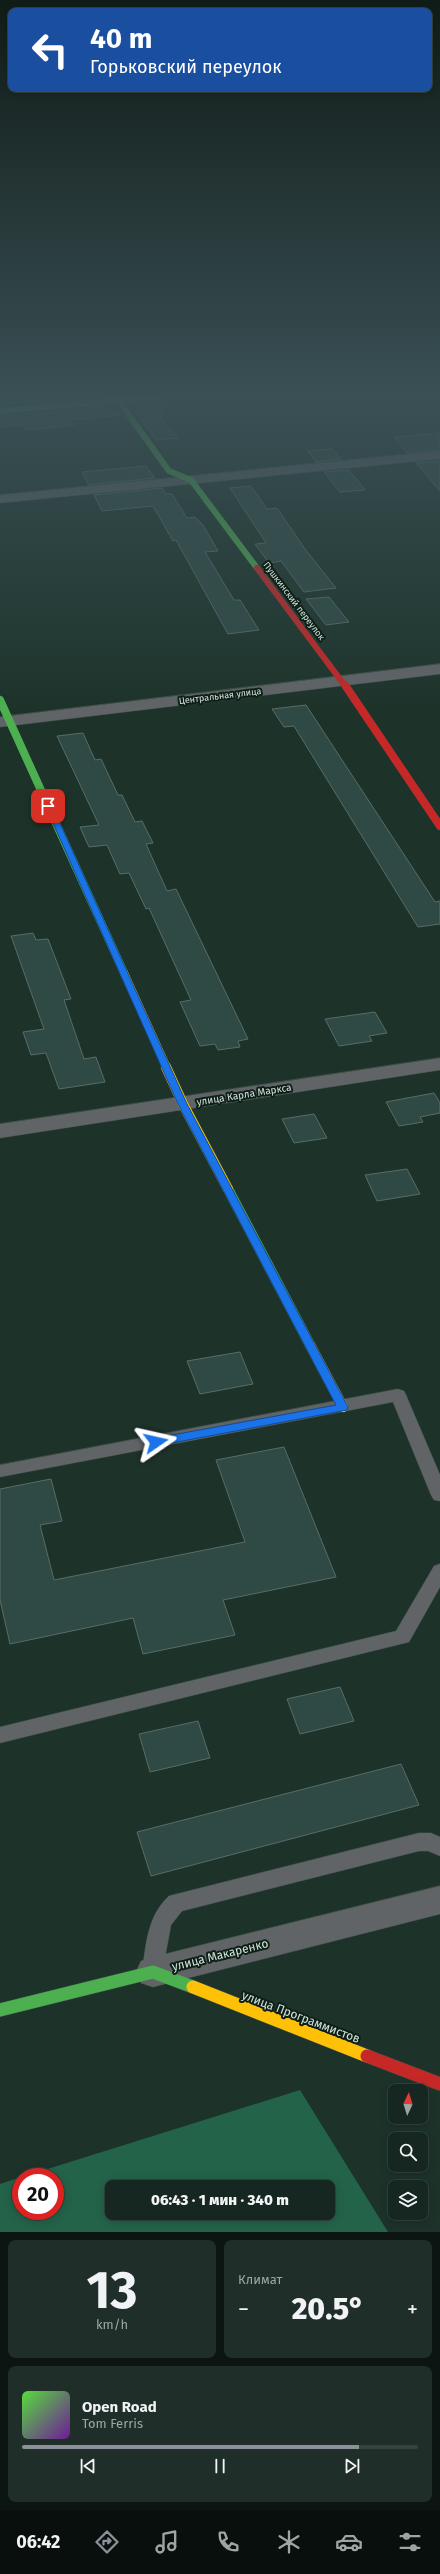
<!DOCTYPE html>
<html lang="ru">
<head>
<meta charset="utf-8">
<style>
  body { margin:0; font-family:"Fira Sans",sans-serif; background:#1f2e29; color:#f1f3f6; height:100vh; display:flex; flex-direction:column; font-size:15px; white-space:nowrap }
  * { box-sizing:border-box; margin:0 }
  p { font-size:13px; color:#9ea5a5 }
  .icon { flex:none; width:22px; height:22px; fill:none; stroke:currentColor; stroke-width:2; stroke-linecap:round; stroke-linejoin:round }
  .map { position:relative; height:2232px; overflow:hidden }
  .details { display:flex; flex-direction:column; gap:8px; padding:8px; background:#0c1512; flex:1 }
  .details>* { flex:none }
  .top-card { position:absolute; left:8px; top:8px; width:424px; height:84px; border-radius:8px; box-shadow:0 2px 10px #0003,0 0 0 1px #35433e; background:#1a4fa0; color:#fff; overflow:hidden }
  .needle { width:26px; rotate:4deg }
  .fabs { position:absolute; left:388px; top:2084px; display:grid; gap:8px }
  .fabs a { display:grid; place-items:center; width:40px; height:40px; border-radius:8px; background:#162620; box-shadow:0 2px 10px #0003,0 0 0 1px #35433e; font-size:20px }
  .speed { position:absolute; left:12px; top:2168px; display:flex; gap:8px; font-size:20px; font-weight:700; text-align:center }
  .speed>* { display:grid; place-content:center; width:52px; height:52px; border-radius:50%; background:#162620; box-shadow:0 2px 10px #0003,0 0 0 1px #35433e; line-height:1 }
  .speed .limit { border:6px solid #d22; background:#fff; color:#111 }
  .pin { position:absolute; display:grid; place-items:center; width:34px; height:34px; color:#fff; margin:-17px; border-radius:8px; box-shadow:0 2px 6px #0006 }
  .me { position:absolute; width:44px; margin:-22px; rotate:79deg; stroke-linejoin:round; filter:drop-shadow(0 0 3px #0008) }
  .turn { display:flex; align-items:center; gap:14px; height:84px; padding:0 16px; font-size:18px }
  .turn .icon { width:52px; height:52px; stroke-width:2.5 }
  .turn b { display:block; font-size:28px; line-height:34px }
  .big { font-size:30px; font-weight:800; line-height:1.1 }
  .details .card { flex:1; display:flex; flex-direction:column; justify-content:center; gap:6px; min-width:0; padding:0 14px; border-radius:8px; background:#1f2e29 }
  .details .dial { align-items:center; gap:0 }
  .dial b { font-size:52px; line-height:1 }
  .song { display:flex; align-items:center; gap:12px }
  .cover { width:48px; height:48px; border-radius:6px; background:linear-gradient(135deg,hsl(110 70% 55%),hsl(280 70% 35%)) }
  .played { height:4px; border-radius:2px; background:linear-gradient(90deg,#8c9099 85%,#35433e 85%) }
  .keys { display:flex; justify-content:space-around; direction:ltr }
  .heat { display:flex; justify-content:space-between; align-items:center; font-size:22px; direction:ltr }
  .details .tiles { flex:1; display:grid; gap:8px; grid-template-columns:1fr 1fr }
  .card:last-child { grid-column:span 2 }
  .trip { position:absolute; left:105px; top:2180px; width:230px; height:40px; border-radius:8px; background:#162620; box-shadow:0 2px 10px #0003,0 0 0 1px #35433e; font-weight:800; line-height:40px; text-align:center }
  .dock { display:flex; height:64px; justify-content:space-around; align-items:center; background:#090f0d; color:#9ea5a5 }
  .dock .icon { width:28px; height:28px }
  .dock .selected { color:#8c9099 }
  .dock b { font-size:18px; color:#f1f3f6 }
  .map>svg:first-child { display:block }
</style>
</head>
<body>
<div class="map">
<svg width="440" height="2232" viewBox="0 0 440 2232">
  <rect width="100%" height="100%" fill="#1d332a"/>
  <!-- green -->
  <path fill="#236349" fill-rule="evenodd" d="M 300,2090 L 388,2232 L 0,2232 L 0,2184 L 21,2177 L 21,2211 L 55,2211 L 55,2177 L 22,2177 ZM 112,2187 L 328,2187 L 328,2213 L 112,2213 Z"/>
  <!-- building -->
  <path fill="#2f4a44" stroke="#596c66" d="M 0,395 L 120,395 L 0,405 Z
    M 163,402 L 163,416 L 159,416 L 178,438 L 156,440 L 130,404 Z
    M 114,406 L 121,415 L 70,420 L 74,425 L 27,430 L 24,425 L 0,427 L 0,416 Z
    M 440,433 L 440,450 L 407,453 L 394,437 Z
    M 332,449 L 341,459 L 316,462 L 308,451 Z
    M 440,461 L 440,491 L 416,463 Z
    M 146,466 L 155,478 L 89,485 L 82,472 Z
    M 349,470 L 365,490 L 340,492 L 324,472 Z
    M 251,486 L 267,509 L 277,508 L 305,549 L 336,588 L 304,592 L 281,561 L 269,563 L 255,544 L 266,543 L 230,488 Z
    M 162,488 L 166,494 L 172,494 L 187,518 L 195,517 L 203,525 L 218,551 L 205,552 L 234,600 L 240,600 L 259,630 L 228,634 L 176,540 L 173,541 L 153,506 L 102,511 L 94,495 Z
    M 329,597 L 349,622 L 326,625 L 306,599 Z
    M 306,705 L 435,902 L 440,901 L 440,924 L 418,927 L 294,726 L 284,727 L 272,709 Z
    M 83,733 L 95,760 L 101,759 L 118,795 L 122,795 L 135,822 L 142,821 L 153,843 L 146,844 L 167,891 L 176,889 L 248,1039 L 238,1041 L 240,1047 L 218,1050 L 215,1044 L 200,1046 L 180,1002 L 191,1000 L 149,908 L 146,909 L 129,873 L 120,874 L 107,845 L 89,847 L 80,827 L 99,825 L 57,736 Z
    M 33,933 L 36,940 L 48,939 L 71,999 L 64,1000 L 84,1059 L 96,1057 L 105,1082 L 59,1089 L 46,1053 L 31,1055 L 23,1032 L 44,1029 L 11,936 Z
    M 375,1012 L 387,1033 L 369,1036 L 372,1041 L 339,1046 L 325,1019 Z
    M 434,1093 L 440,1103 L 440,1113 L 420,1117 L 423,1122 L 399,1126 L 386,1102 Z
    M 314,1114 L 327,1138 L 294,1143 L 282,1119 Z
    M 407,1169 L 420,1194 L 377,1201 L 365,1175 Z
    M 240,1352 L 253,1384 L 200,1394 L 187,1361 Z
    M 284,1447 L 336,1577 L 223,1600 L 235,1635 L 143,1654 L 133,1618 L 10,1644 L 0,1600 L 0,1489 L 51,1479 L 62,1521 L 40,1525 L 54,1580 L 245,1542 L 216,1460 Z
    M 340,1687 L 354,1721 L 300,1734 L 287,1699 Z
    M 198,1721 L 210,1758 L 150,1772 L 139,1734 Z
    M 401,1764 L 419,1805 L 151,1876 L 137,1832 Z"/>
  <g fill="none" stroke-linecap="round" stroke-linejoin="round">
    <!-- lane casing -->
    <g stroke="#3b4e45" stroke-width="1">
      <path id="lane" d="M 398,1389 L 404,1391 L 406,1395 L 440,1475 L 440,1501 L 434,1500 L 431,1495 L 393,1402 L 0,1477 L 0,1465 Z
        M 440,1564 L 440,1587 L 409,1642 L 0,1743 L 0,1727 L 396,1631 L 434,1566 Z
        M 419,1833 L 431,1833 L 440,1837 L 440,1856 L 428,1851 L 419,1851 L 182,1911 L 171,1925 L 161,1979 L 153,1982 L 145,1979 L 142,1972 C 146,1945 147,1916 169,1896 Z"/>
    </g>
    <!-- street casing -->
    <g stroke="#3b4e45" stroke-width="1">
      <path id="street" d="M 440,451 L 440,459 L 0,503 L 0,495 Z
        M 440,664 L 440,674 L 0,727 L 0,717 Z
        M 440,1058 L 440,1070 L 0,1138 L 0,1124 Z
        M 440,1886 L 440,1914 L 153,1987 L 141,1983 L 136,1972 L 141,1961 L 153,1957 Z"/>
    </g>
    <!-- fast-far3 casing -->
    <g stroke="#3b4e45" stroke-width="6">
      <path id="fast-far3" d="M 119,401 L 169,471 L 191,480 L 257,568
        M 0,411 L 180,395"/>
    </g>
    <!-- fast-far2 casing -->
    <g stroke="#3b4e45" stroke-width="8">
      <path id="fast-far2" d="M 0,700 L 124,973"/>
    </g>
    <!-- fast-far1 casing -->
    <g stroke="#3b4e45" stroke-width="11">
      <path id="fast-far1" d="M 228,1189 L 310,1345"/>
    </g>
    <!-- fast casing -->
    <g stroke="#3b4e45" stroke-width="14">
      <path id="fast" d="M 0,2010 L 153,1972 L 193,1987"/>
    </g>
    <!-- slow-far2 casing -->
    <g stroke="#3b4e45" stroke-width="8">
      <path id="slow-far2" d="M 124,973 L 167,1068"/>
    </g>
    <!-- slow-far1 casing -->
    <g stroke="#3b4e45" stroke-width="11">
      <path id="slow-far1" d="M 166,1067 L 183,1104 L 228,1189
        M 310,1345 L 343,1407"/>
    </g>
    <!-- slow casing -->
    <g stroke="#3b4e45" stroke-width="14">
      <path id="slow" d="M 193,1987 L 367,2056"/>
    </g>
    <!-- jam-far2 casing -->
    <g stroke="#3b4e45" stroke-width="6">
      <path id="jam-far2" d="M 257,568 L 345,686"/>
    </g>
    <!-- jam-far1 casing -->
    <g stroke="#3b4e45" stroke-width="8">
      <path id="jam-far1" d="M 345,685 L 440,826"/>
    </g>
    <!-- jam casing -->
    <g stroke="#3b4e45" stroke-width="14">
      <path id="jam" d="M 367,2056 L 440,2084"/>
    </g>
    <!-- lane -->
    <use href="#lane" fill="#606467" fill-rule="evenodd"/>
    <!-- street -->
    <use href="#street" fill="#606467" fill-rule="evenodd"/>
    <!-- fast-far3 -->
    <use href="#fast-far3" stroke="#4caf50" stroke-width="6"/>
    <!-- fast-far2 -->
    <use href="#fast-far2" stroke="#4caf50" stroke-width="8"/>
    <!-- fast-far1 -->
    <use href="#fast-far1" stroke="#4caf50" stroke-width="10"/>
    <!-- fast -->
    <use href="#fast" stroke="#4caf50" stroke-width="13"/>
    <!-- slow-far2 -->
    <use href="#slow-far2" stroke="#ffc107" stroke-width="8"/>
    <!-- slow-far1 -->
    <use href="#slow-far1" stroke="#ffc107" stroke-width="10"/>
    <!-- slow -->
    <use href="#slow" stroke="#ffc107" stroke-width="13"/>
    <!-- jam-far2 -->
    <use href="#jam-far2" stroke="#c62828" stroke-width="6"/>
    <!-- jam-far1 -->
    <use href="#jam-far1" stroke="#c62828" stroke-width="8"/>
    <!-- jam -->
    <use href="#jam" stroke="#c62828" stroke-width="13"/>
  </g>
  <!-- sky -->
  <linearGradient id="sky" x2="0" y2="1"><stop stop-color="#101c17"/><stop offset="0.56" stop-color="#3a5055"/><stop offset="1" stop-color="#3a5055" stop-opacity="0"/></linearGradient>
  <rect width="440" height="708" fill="url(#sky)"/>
  <!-- route -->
  <path fill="#1a73e8" stroke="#114b97" d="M 45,805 L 52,806 L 187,1104 L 348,1407 L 347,1410 L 156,1446 L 150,1442 L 156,1438 L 336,1405 L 178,1104 Z"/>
  <g text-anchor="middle" stroke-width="4" stroke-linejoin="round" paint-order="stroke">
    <!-- far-street labels -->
    <g font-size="9" fill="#cfe4d9" stroke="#0f1f18">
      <text transform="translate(294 601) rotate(53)" y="3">Пушкинский переулок</text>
      <text transform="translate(220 696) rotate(-7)" y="3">Центральная улица</text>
    </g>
    <!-- street labels -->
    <g font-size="10" fill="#cfe4d9" stroke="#0f1f18">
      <text transform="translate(244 1094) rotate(-9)" y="4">улица Карла Маркса</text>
    </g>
    <!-- near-street labels -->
    <g font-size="12" fill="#cfe4d9" stroke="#0f1f18">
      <text transform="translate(220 1955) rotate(-14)" y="4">улица Макаренко</text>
      <text transform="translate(301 2017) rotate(21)" y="4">улица Программистов</text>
    </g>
  </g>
</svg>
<div class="fabs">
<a><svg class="needle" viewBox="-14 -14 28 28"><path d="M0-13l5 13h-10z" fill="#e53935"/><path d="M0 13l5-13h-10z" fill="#9ea5a5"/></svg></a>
<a><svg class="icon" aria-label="search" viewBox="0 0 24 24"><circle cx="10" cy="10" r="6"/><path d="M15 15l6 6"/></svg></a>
<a><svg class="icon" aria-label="layers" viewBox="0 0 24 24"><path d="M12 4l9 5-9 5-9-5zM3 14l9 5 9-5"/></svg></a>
</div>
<div class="speed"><div class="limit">20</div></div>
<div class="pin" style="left:48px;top:806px;background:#d93025"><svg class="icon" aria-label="arrive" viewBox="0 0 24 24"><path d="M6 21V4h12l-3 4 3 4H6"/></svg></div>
<svg class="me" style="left:156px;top:1442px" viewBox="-20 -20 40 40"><path d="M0-17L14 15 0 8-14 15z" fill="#1a73e8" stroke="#fff" stroke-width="4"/></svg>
<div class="trip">06:43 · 1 мин · 340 m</div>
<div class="top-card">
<div class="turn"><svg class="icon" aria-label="left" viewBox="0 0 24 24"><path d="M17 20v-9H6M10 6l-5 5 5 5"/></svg><div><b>40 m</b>Горьковский переулок</div></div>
</div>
</div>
<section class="details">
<div class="tiles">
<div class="card dial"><b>13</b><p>km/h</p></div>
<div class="card"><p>Климат</p>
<div class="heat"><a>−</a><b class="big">20.5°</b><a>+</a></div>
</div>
<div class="card">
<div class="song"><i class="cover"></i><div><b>Open Road</b><p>Tom Ferris</p></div></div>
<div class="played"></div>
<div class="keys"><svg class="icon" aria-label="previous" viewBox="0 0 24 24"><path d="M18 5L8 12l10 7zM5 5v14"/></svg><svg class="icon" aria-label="pause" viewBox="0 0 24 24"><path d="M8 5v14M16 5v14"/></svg><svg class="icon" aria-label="next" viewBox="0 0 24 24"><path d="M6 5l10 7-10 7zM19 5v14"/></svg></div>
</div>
</div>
</section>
<nav class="dock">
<b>06:42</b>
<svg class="icon selected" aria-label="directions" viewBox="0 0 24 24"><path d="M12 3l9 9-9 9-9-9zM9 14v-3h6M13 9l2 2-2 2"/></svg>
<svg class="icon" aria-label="music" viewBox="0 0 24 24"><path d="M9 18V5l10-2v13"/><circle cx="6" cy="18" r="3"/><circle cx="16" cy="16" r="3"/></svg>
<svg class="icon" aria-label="phone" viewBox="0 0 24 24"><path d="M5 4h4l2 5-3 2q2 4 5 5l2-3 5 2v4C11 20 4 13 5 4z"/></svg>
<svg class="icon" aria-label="climate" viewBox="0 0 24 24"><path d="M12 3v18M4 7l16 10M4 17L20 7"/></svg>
<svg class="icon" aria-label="car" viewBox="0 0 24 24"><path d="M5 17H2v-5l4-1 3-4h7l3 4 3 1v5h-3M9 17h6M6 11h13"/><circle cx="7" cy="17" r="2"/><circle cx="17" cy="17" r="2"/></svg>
<svg class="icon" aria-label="filters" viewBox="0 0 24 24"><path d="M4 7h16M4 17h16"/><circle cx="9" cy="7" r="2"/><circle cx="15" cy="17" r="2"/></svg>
</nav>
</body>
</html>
